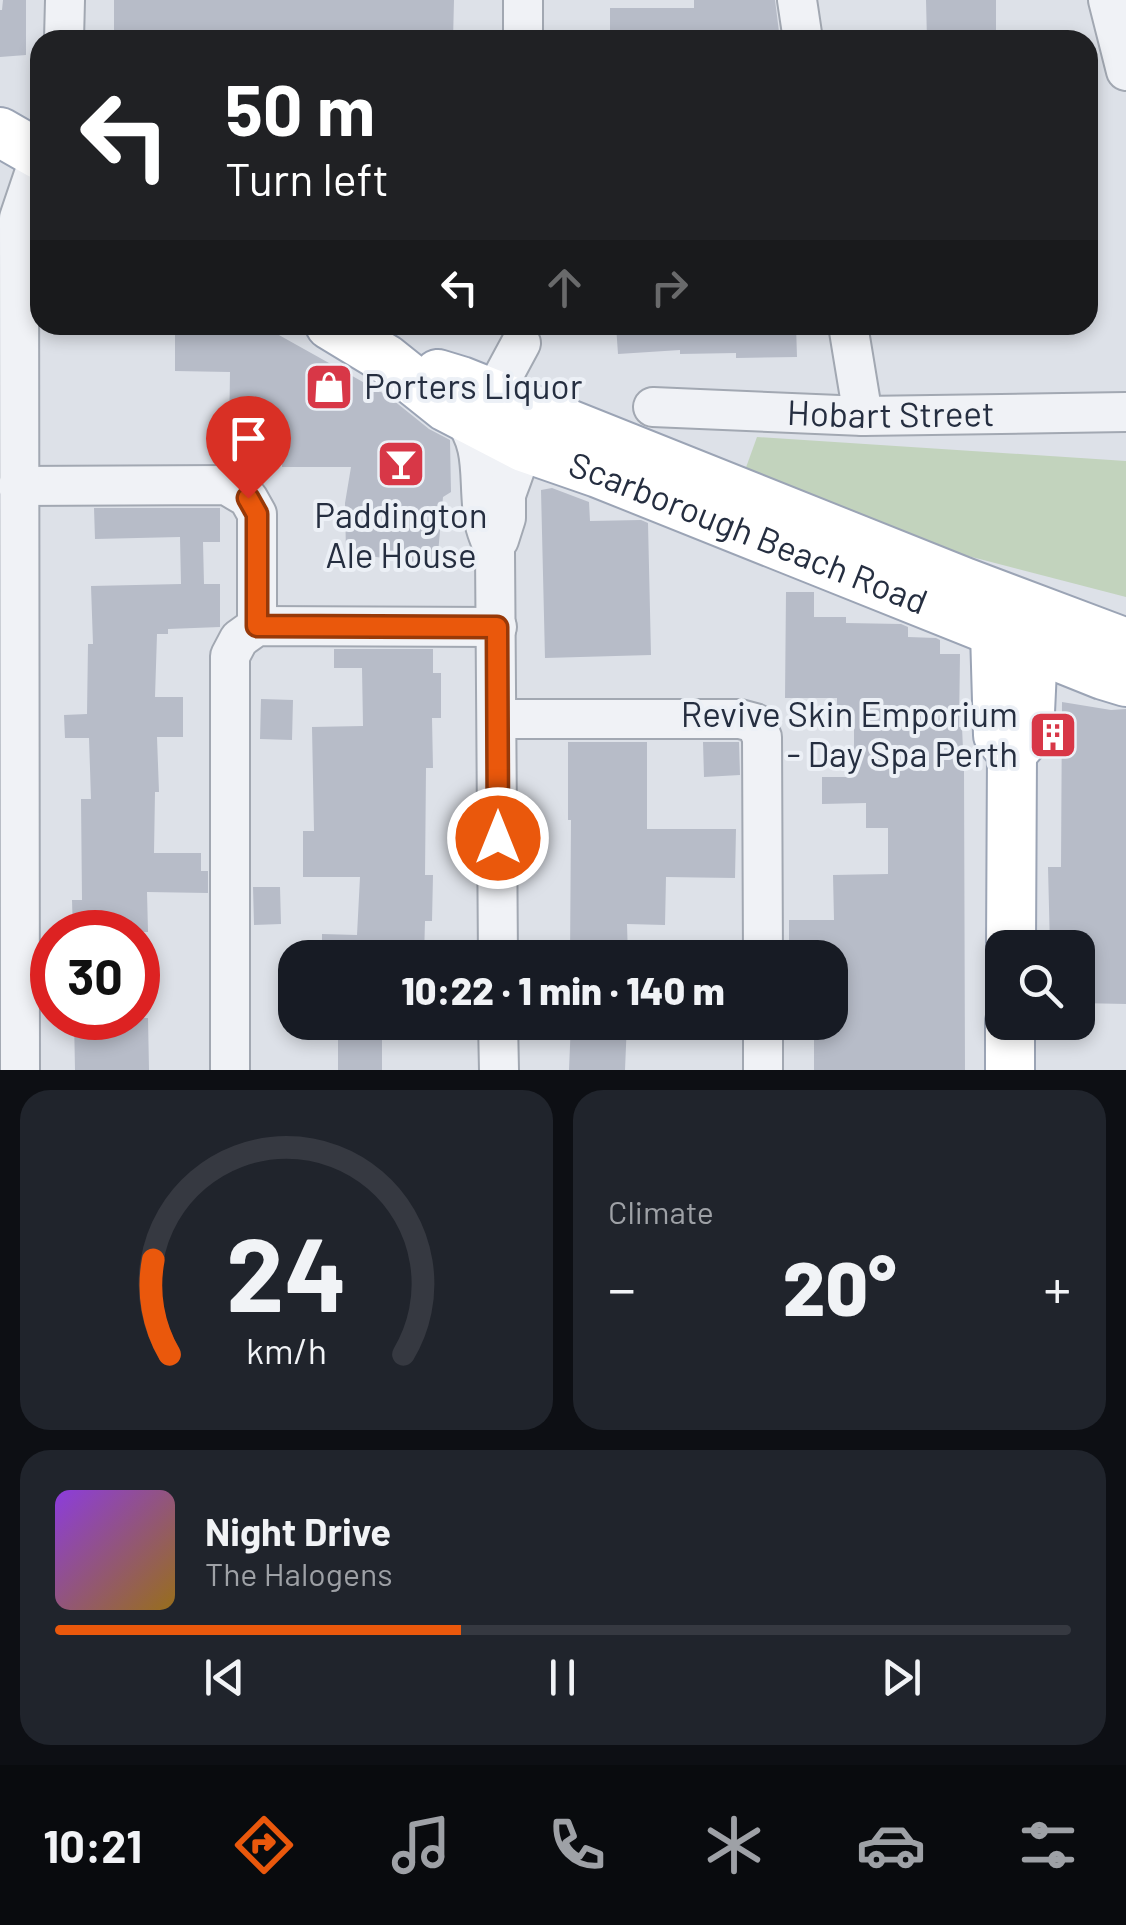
<!DOCTYPE html>
<html lang="en">
<head>
<meta charset="utf-8">
<style>
  body { margin:0; font-family:Barlow,sans-serif; background:#20242c; color:#f1f3f6; height:100vh; display:flex; flex-direction:column; font-size:38px; white-space:nowrap }
  * { box-sizing:border-box; margin:0 }
  p { font-size:32px; color:#9ea1a6 }
  .icon { flex:none; width:55px; height:55px; fill:none; stroke:currentColor; stroke-width:2; stroke-linecap:round; stroke-linejoin:round }
  .map { position:relative; height:1070px; overflow:hidden }
  .sheet { display:flex; flex-direction:column; gap:20px; padding:20px; background:#0d0f14; flex:1 }
  .sheet>* { flex:none }
  .banner { position:absolute; left:30px; top:30px; width:1068px; height:305px; border-radius:30px; box-shadow:0 5px 15px #0003; background:#202124; color:#fff; overflow:hidden }
  .controls { position:absolute; left:985px; top:930px; display:grid; gap:20px }
  .controls a { display:grid; place-items:center; width:110px; height:110px; border-radius:20px; background:#171b24; box-shadow:0 5px 15px #0003; font-size:50px }
  .speed { position:absolute; left:30px; top:910px; display:flex; gap:20px; font-size:50px; font-weight:700; text-align:center }
  .speed>* { display:grid; place-content:center; width:130px; height:130px; border-radius:50%; background:#171b24; box-shadow:0 5px 15px #0003; line-height:1 }
  .speed .limit { border:15px solid #d22; background:#fff; color:#111 }
  .pin { position:absolute; display:grid; place-items:center; width:85px; height:85px; color:#fff; margin:-102px -42px; border-radius:50% 50% 50% 0; rotate:-45deg; box-shadow:0 0 10px #0007 }
  .pin .icon { rotate:45deg }
  .me { position:absolute; width:110px; margin:-55px; rotate:0deg; stroke-linejoin:round; filter:drop-shadow(0 0 8px #0008) }
  .turn { display:flex; align-items:center; gap:35px; height:210px; padding:0 30px; font-size:45px }
  .turn .icon { width:130px; height:130px; stroke-width:2.5 }
  .turn b { display:block; font-size:70px; line-height:85px }
  .lanes { display:flex; align-items:center; height:95px; padding:0 30px; background:#0003; justify-content:center; gap:50px; direction:ltr }
  .lanes .off { opacity:.35 }
  .big { font-size:75px; font-weight:800; line-height:1.1 }
  .sheet .tile { flex:1; display:flex; flex-direction:column; justify-content:center; gap:15px; min-width:0; padding:0 35px; border-radius:30px; background:#20242c }
  .sheet .dial { align-items:center; gap:0 }
  .dial svg { height:260px; overflow:visible; fill:none; stroke:#363941; stroke-width:7; stroke-linecap:round; text-anchor:middle }
  .dial text { fill:#f1f3f6; stroke:none }
  .song { display:flex; align-items:center; gap:30px }
  .cover { width:120px; height:120px; border-radius:15px; background:linear-gradient(135deg,hsl(270 70% 55%),hsl(40 70% 35%)) }
  .played { height:10px; border-radius:5px; background:linear-gradient(90deg,#ea580c 40%,#363941 40%) }
  .keys { display:flex; justify-content:space-around; direction:ltr }
  .heat { display:flex; justify-content:space-between; align-items:center; font-size:55px; direction:ltr }
  .sheet .tiles { flex:1; display:grid; gap:20px; grid-template-columns:1fr 1fr }
  .tile:last-child { grid-column:span 2 }
  .trip { position:absolute; left:278px; top:940px; width:570px; height:100px; border-radius:30px; background:#171b24; box-shadow:0 5px 15px #0003; font-weight:800; line-height:100px; text-align:center }
  .tab-bar { display:flex; height:160px; justify-content:space-around; align-items:center; background:#090b0e; color:#9ea1a6 }
  .tab-bar .icon { width:70px; height:70px }
  .tab-bar .active { color:#ea580c }
  .tab-bar b { font-size:45px; color:#f1f3f6 }
  .map>svg:first-child { display:block }
</style>
</head>
<body>
<div class="map">
<svg width="1126" height="1070" viewBox="0 0 1126 1070">
  <rect width="100%" height="100%" fill="#dde1e8"/>
  <!-- green -->
  <path fill="#c2d3bd" d="M 757,437 L 1126,461 L 1126,597 L 941,549 L 744,473 Z"/>
  <!-- building -->
  <path fill="#b7bcc8" d="M 3,0 L 26,0 L 26,55 L 0,57 L 0,10 L 2,10 Z
    M 114,0 L 454,0 L 453,40 L 114,40 Z
    M 694,0 L 775,0 L 780,40 L 610,40 L 610,8 L 694,8 Z
    M 926,0 L 996,0 L 996,40 L 927,40 Z
    M 175,325 L 261,325 L 388,396 L 429,429 L 450,440 L 451,492 L 443,497 L 437,565 L 346,553 L 345,503 L 351,467 L 282,467 L 282,439 L 229,439 L 230,372 L 175,371 Z
    M 616,325 L 796,325 L 797,357 L 736,358 L 736,353 L 680,354 L 680,350 L 618,354 Z
    M 552,488 L 589,502 L 590,521 L 641,520 L 648,523 L 651,655 L 545,658 L 541,490 Z
    M 94,508 L 220,508 L 220,542 L 203,542 L 204,584 L 220,584 L 220,627 L 168,629 L 168,634 L 157,634 L 155,697 L 183,697 L 183,737 L 157,737 L 159,792 L 155,792 L 154,853 L 201,853 L 201,871 L 208,871 L 208,893 L 147,892 L 148,932 L 73,932 L 72,900 L 82,900 L 81,799 L 91,799 L 89,738 L 65,738 L 64,715 L 87,714 L 88,644 L 93,644 L 91,586 L 181,584 L 180,537 L 95,539 Z
    M 786,592 L 814,592 L 814,617 L 846,617 L 846,623 L 901,624 L 908,627 L 908,637 L 936,638 L 940,640 L 940,654 L 960,654 L 959,727 L 962,727 L 964,771 L 965,1070 L 814,1070 L 814,1022 L 830,1022 L 830,958 L 789,958 L 789,920 L 834,920 L 833,875 L 888,874 L 888,828 L 866,828 L 866,803 L 822,804 L 822,777 L 854,777 L 854,719 L 837,719 L 837,698 L 785,698 Z
    M 334,649 L 433,649 L 433,673 L 441,673 L 441,718 L 432,718 L 433,768 L 426,768 L 425,875 L 433,875 L 432,921 L 425,921 L 424,958 L 322,958 L 322,934 L 357,935 L 360,877 L 303,877 L 303,831 L 314,831 L 312,727 L 363,726 L 362,668 L 334,668 Z
    M 261,699 L 293,700 L 292,740 L 260,739 Z
    M 1062,702 L 1111,710 L 1126,709 L 1126,1004 L 1078,1003 L 1078,948 L 1050,948 L 1048,867 L 1061,867 Z
    M 568,742 L 647,742 L 647,829 L 736,829 L 735,878 L 666,877 L 665,925 L 627,924 L 628,958 L 570,958 L 571,820 L 568,820 Z
    M 703,742 L 739,742 L 740,775 L 704,777 Z
    M 253,887 L 280,887 L 281,924 L 254,925 Z
    M 74,1018 L 148,1018 L 149,1070 L 75,1070 Z
    M 571,1022 L 627,1022 L 625,1070 L 569,1070 Z
    M 338,1039 L 382,1039 L 382,1070 L 338,1070 Z"/>
  <g fill="none" stroke-linecap="round" stroke-linejoin="round">
    <!-- minor casing -->
    <g stroke="#a2a8b2" stroke-width="42">
      <g id="minor">
        <path d="M 797,0 L 803,40"/>
        <path d="M 1108,0 L 1126,71"/>
        <path d="M 64,40 L 65,0"/>
        <path d="M 523,40 L 523,0"/>
        <path d="M 848,325 L 863,416"/>
        <path id="s1" d="M 653,407 L 863,416 L 1126,412"/>
        <path d="M 461,415 C 486,446 478,477 483,514 C 484,527 490,540 495,552 L 498,958"/>
        <path d="M 18,486 L 226,485 L 248,498 L 257,514 L 257,626"/>
        <path d="M 499,540 L 506,518 L 506,495 L 523,447 L 511,416 L 493,395 L 521,343"/>
        <path d="M 498,719 L 740,719 L 755,723 L 762,737 L 763,958"/>
        <path d="M 498,1022 L 499,1070"/>
        <path d="M 763,1022 L 763,1070"/>
        <path d="M 20,1070 L 19,218 L 40,156"/>
        <path d="M 230,1070 L 230,656 L 239,639 L 257,626 L 497,627"/>
      </g>
    </g>
    <!-- major casing -->
    <g stroke="#9ba4b5" stroke-width="52">
      <g id="major">
        <path d="M 0,132 L 40,155"/>
        <path id="s2" d="M 330,325 L 386,359 L 446,407 L 523,447 L 598,473 L 1103,675 L 1126,682"/>
        <path d="M 438,374 L 461,381 L 964,582 L 1126,643"/>
        <path d="M 1004,607 L 995,632 L 998,735 L 1012,753 L 1011,948"/>
        <path d="M 1012,753 L 1029,734 L 1033,647 L 1042,620"/>
        <path d="M 1010,1070 L 1010,1022"/>
      </g>
    </g>
    <!-- minor -->
    <use href="#minor" stroke="#f0f2f6" stroke-width="38"/>
    <!-- major -->
    <use href="#major" stroke="#fff" stroke-width="48"/>
  </g>
  <g fill="none" stroke-linecap="round" stroke-linejoin="round">
    <!-- route casing -->
    <g stroke="#983908" stroke-width="25">
      <path id="route" d="M 248,498 L 257,514 L 257,626 L 497,627 L 498,838"/>
    </g>
    <!-- route -->
    <use href="#route" stroke="#ea580c" stroke-width="18"/>
  </g>
  <!-- icons -->
  <defs>
    <g id="shop-square" transform="scale(2.5)"><rect x="-9" y="-9" width="18" height="18" rx="4" fill="#d83747" stroke="#ecf0f6"/><path d="M-5-2.5h2.3a2.7 3.5 0 0 1 5.4 0H5L5.5 6h-11ZM-1.5-2.5h3a1.5 2.3 0 0 0-3 0Z" fill="#fff"/></g>
    <g id="bar-square" transform="scale(2.5)"><rect x="-9" y="-9" width="18" height="18" rx="4" fill="#d83747" stroke="#ecf0f6"/><path d="M-6-5H6L.8 .8V4.5H3.5V6h-7V4.5H-.8V.8Z" fill="#fff"/></g>
    <g id="building-square" transform="scale(2.5)"><rect x="-9" y="-9" width="18" height="18" rx="4" fill="#d83747" stroke="#ecf0f6"/><path d="M-4-6H4V6H1V3H-1V6H-4ZM-2.5-4.3h1.7v1.8h-1.7ZM.8-4.3h1.7v1.8H.8ZM-2.5-1h1.7V.8h-1.7ZM.8-1h1.7V.8H.8Z" fill="#fff"/></g>
  </defs>
  <g fill-rule="evenodd">
    <use href="#shop-square" x="329" y="387"/>
    <use href="#bar-square" x="401" y="464"/>
    <use href="#building-square" x="1053" y="735"/>
  </g>
  <g text-anchor="middle" stroke-width="8" stroke-linejoin="round" paint-order="stroke">
    <!-- poi labels -->
    <g font-size="35" fill="#252e40" stroke="#ecf0f6" text-anchor="start">
      <text x="364" y="399">Porters Liquor</text>
      <text x="401" y="528" text-anchor="middle">Paddington<tspan x="401" dy="40">Ale House</tspan></text>
      <text x="1018" y="727" text-anchor="end">Revive Skin Emporium<tspan x="1018" dy="40">- Day Spa Perth</tspan></text>
    </g>
    <!-- street labels -->
    <g font-size="35" fill="#252e40" stroke="#ecf0f6">
      <text dy="12" stroke="none"><textPath href="#s1" startOffset="238">Hobart Street</textPath></text>
      <text dy="12" stroke="none"><textPath href="#s2" startOffset="470">Scarborough Beach Road</textPath></text>
    </g>
  </g>
</svg>
<div class="controls">
<a><svg class="icon" aria-label="search" viewBox="0 0 24 24"><circle cx="10" cy="10" r="6"/><path d="M15 15l6 6"/></svg></a>
</div>
<div class="speed"><div class="limit">30</div></div>
<div class="pin" style="left:248px;top:498px;background:#d93025"><svg class="icon" aria-label="arrive" viewBox="0 0 24 24"><path d="M6 21V4h12l-3 4 3 4H6"/></svg></div>
<svg class="me" style="left:498px;top:838px" viewBox="-20 -20 40 40"><circle r="17" fill="#ea580c" stroke="#fff" stroke-width="3"/><path d="M0-11L8 9 0 5-8 9z" fill="#fff"/></svg>
<div class="trip">10:22 · 1 min · 140 m</div>
<div class="banner">
<div class="turn"><svg class="icon" aria-label="left" viewBox="0 0 24 24"><path d="M17 20v-9H6M10 6l-5 5 5 5"/></svg><div><b>50 m</b>Turn left</div></div>
<div class="lanes"><svg class="icon" aria-label="left" viewBox="0 0 24 24"><path d="M17 20v-9H6M10 6l-5 5 5 5"/></svg><svg class="icon off" aria-label="ahead" viewBox="0 0 24 24"><path d="M12 20V5M6 11l6-6 6 6"/></svg><svg class="icon off" aria-label="right" viewBox="0 0 24 24"><path d="M7 20v-9h11M14 6l5 5-5 5"/></svg></div>
</div>
</div>
<section class="sheet">
<div class="tiles">
<div class="tile dial"><svg viewBox="0 0 100 80">
<path d="M14 69A42 42 0 1 1 86 69"/>
<path d="M14 69A42 42 0 0 1 9 40" stroke="#ea580c"/>
<text x="50" y="56" font-size="32" font-weight="700">24</text>
<text x="50" y="72" font-size="11">km/h</text>
</svg></div>
<div class="tile"><p>Climate</p>
<div class="heat"><a>−</a><b class="big">20°</b><a>+</a></div>
</div>
<div class="tile">
<div class="song"><i class="cover"></i><div><b>Night Drive</b><p>The Halogens</p></div></div>
<div class="played"></div>
<div class="keys"><svg class="icon" aria-label="previous" viewBox="0 0 24 24"><path d="M18 5L8 12l10 7zM5 5v14"/></svg><svg class="icon" aria-label="pause" viewBox="0 0 24 24"><path d="M8 5v14M16 5v14"/></svg><svg class="icon" aria-label="next" viewBox="0 0 24 24"><path d="M6 5l10 7-10 7zM19 5v14"/></svg></div>
</div>
</div>
</section>
<nav class="tab-bar">
<b>10:21</b>
<svg class="icon active" aria-label="directions" viewBox="0 0 24 24"><path d="M12 3l9 9-9 9-9-9zM9 14v-3h6M13 9l2 2-2 2"/></svg>
<svg class="icon" aria-label="music" viewBox="0 0 24 24"><path d="M9 18V5l10-2v13"/><circle cx="6" cy="18" r="3"/><circle cx="16" cy="16" r="3"/></svg>
<svg class="icon" aria-label="phone" viewBox="0 0 24 24"><path d="M5 4h4l2 5-3 2q2 4 5 5l2-3 5 2v4C11 20 4 13 5 4z"/></svg>
<svg class="icon" aria-label="climate" viewBox="0 0 24 24"><path d="M12 3v18M4 7l16 10M4 17L20 7"/></svg>
<svg class="icon" aria-label="car" viewBox="0 0 24 24"><path d="M5 17H2v-5l4-1 3-4h7l3 4 3 1v5h-3M9 17h6M6 11h13"/><circle cx="7" cy="17" r="2"/><circle cx="17" cy="17" r="2"/></svg>
<svg class="icon" aria-label="filters" viewBox="0 0 24 24"><path d="M4 7h16M4 17h16"/><circle cx="9" cy="7" r="2"/><circle cx="15" cy="17" r="2"/></svg>
</nav>
</body>
</html>
